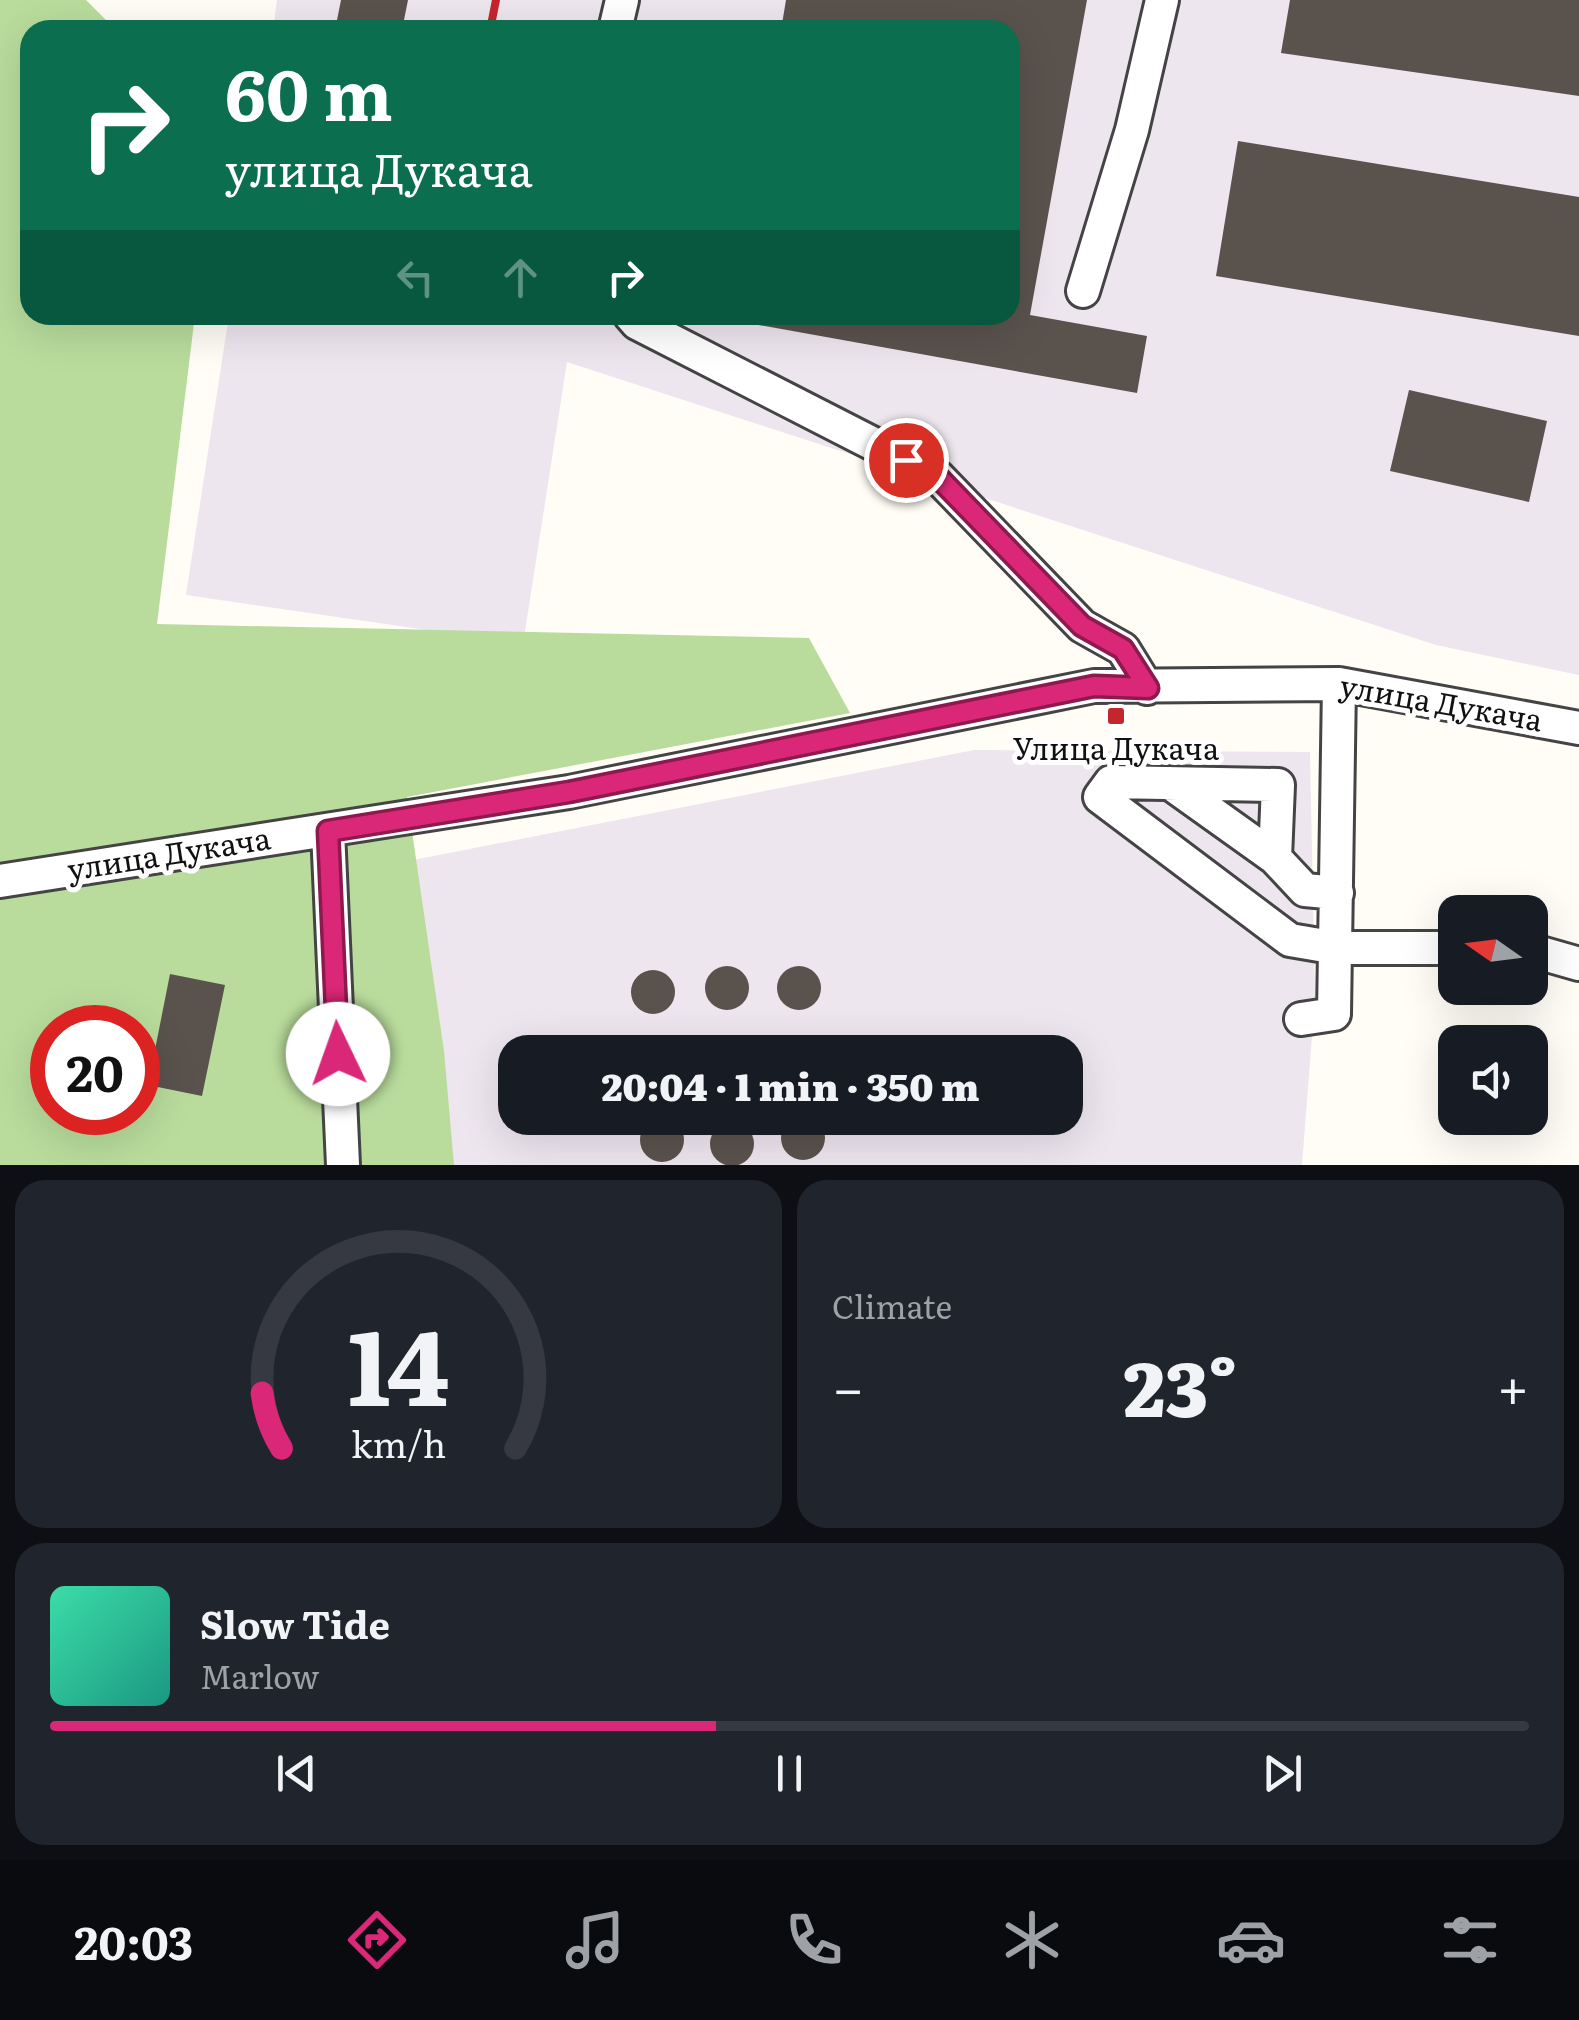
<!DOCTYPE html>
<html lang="en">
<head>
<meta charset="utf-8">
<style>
  body { margin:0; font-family:Literata,serif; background:#20242c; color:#f1f3f6; height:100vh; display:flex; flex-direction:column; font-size:38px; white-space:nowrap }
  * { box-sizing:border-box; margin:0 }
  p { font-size:32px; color:#9ea1a6 }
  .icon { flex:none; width:55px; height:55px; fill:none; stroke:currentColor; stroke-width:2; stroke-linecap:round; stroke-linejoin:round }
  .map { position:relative; height:1165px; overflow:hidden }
  .panel { display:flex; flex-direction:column; gap:15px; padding:15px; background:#0d0f14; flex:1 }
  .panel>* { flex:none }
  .top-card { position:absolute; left:20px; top:20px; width:1000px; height:305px; border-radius:30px; box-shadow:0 10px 40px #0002; background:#0b6e4f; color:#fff; overflow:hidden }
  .needle { width:65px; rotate:284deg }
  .buttons { position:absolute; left:1438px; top:895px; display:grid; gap:20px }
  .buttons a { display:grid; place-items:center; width:110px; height:110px; border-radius:20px; background:#171b24; box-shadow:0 10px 40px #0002; font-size:50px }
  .speed { position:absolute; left:30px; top:1005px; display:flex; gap:20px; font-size:50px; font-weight:700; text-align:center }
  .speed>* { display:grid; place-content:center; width:130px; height:130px; border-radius:50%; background:#171b24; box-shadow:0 10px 40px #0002; line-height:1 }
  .speed .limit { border:15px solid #d22; background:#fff; color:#111 }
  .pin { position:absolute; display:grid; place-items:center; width:85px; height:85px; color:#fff; margin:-42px; border:5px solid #fff; border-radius:50%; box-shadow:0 2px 10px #0007 }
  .me { position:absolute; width:110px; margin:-55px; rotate:357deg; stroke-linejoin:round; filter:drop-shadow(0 0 8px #0008) }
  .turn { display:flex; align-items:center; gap:35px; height:210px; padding:0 40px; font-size:45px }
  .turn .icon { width:130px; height:130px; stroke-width:2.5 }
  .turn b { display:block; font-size:70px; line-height:85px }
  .lanes { display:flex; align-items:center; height:95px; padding:0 40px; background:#0003; justify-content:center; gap:50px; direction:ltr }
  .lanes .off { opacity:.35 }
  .big { font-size:75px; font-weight:800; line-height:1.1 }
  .panel .card { flex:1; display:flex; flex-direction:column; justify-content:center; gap:15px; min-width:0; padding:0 35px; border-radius:30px; background:#20242c }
  .panel .dial { align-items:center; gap:0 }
  .dial svg { height:260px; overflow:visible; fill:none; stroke:#363941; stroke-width:7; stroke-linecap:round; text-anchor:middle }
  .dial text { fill:#f1f3f6; stroke:none }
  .song { display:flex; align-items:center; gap:30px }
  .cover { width:120px; height:120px; border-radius:15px; background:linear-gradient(135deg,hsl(160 70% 55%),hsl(170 70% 35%)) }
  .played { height:10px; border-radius:5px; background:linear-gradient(90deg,#db2777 45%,#363941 45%) }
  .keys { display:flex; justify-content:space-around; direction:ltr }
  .heat { display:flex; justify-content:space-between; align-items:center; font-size:55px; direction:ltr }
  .panel .tiles { flex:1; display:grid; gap:15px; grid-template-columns:1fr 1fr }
  .card:last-child { grid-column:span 2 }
  .trip { position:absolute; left:498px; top:1035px; width:585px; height:100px; border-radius:30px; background:#171b24; box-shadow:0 10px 40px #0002; font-weight:800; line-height:100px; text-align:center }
  .menu { display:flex; height:160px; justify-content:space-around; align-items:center; background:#090b0e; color:#9ea1a6 }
  .menu .icon { width:70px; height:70px }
  .menu .on { color:#db2777 }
  .menu b { font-size:45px; color:#f1f3f6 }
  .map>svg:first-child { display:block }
</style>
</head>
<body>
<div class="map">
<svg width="1579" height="1165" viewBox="0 0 1579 1165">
  <rect width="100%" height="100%" fill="#fffdf5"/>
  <!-- industrial -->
  <path fill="#eee6ef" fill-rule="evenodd" d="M 277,0 L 1579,0 L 1579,675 L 1436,645 L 567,362 L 523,644 L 186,595 L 229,315 L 1010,315 L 1010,30 L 273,30 Z
    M 974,750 L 1310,752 L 1315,998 L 1302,1165 L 427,1165 L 398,863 ZM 515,1052 L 1065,1052 L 1065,1118 L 515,1118 Z"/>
  <!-- forest -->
  <path fill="#b9dc9c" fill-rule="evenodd" d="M 0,0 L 86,0 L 116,30 L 30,30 L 30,315 L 195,315 L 157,624 L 809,638 L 850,713 L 407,797 L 444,1051 L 454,1165 L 0,1165 ZM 52,1028 L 138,1028 L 138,1112 L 52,1112 Z"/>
  <!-- building -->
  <path fill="#5a524d" d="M 341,0 L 408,0 L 402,30 L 335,30 Z
    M 786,0 L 1087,0 L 1030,315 L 1147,336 L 1137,393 L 731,320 L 732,315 L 1010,315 L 1010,30 L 781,30 Z
    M 1290,0 L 1579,0 L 1579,96 L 1281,53 Z
    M 1238,141 L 1579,197 L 1579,336 L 1216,276 Z
    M 1409,390 L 1547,421 L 1529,502 L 1390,471 Z
    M705 988a22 22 0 1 1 44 0a22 22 0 1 1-44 0Z
    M777 988a22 22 0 1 1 44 0a22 22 0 1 1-44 0Z
    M631 992a22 22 0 1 1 44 0a22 22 0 1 1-44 0Z
    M 170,974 L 225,985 L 202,1096 L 148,1085 Z
    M 795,1037 L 810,1037 L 823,1052 L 781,1052 Z
    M 727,1044 L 744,1052 L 710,1052 L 720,1045 Z
    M781 1138a22 22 0 1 1 44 0a22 22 0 1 1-44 0Z
    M640 1140a22 22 0 1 1 44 0a22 22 0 1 1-44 0Z
    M710 1144a22 22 0 1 1 44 0a22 22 0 1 1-44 0Z"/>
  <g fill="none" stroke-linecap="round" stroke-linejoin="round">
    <!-- minor casing -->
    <g stroke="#444" stroke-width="38">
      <path id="minor" d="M 615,30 L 622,0
        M 1083,291 L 1132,130 L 1162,0
        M 630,315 L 637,323 L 938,477 L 1082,626 L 1123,649 L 1147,688
        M 1170,783 L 1275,858
        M 328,831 L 343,1165
        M 0,881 L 569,792 L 1094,686 L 1339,684 L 1579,728
        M 1337,893 L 1305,890 L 1275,858 L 1278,785 L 1111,782 L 1100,797 L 1290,940 L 1337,948 L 1455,948
        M 1530,950 L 1579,964
        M 1301,1019 L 1334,1014 L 1339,684"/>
    </g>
    <!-- minor -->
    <use href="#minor" stroke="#fff" stroke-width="32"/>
    <!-- rail -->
    <path stroke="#c4262e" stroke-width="8" d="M 490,30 L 496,0"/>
  </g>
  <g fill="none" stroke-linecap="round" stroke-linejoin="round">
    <!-- route casing -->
    <g stroke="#8e194d" stroke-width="25">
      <path id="route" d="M 338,1054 L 328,831 L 569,792 L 1094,686 L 1148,688 L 1123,649 L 1082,626 L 938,477 L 906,460"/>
    </g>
    <!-- route -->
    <use href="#route" stroke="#db2777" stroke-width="18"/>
  </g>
  <!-- markers -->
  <rect fill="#c4262e" stroke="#fff" stroke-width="4" x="1106" y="706" width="20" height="20" rx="5"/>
  <g text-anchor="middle" stroke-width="10" stroke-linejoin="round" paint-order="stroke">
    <!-- street labels -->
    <g font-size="30" fill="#111" stroke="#fff">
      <text transform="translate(1441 704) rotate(10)" y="10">улица Дукача</text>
      <text transform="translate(169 855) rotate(-9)" y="10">улица Дукача</text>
    </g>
    <!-- poi labels -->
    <g font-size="30" fill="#111" stroke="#fff">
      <text x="1116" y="760">Улица Дукача</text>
    </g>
  </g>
</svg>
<div class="buttons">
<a><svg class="needle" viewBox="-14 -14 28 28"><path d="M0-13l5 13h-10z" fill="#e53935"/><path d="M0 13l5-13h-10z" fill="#9ea1a6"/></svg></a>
<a><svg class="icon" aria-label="sound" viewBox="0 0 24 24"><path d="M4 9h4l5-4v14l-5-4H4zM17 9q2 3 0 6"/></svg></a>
</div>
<div class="speed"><div class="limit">20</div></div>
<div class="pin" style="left:906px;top:460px;background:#d93025"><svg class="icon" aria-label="arrive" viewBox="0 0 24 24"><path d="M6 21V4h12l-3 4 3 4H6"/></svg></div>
<svg class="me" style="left:338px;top:1054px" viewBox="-20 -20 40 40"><circle r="19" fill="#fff"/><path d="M0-13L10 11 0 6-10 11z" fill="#db2777"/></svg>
<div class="trip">20:04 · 1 min · 350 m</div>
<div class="top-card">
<div class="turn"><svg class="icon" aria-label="right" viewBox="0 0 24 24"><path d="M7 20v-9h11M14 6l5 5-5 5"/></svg><div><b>60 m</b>улица Дукача</div></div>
<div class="lanes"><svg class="icon off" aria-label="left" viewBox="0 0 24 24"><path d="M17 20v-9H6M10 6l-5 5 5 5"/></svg><svg class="icon off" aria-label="ahead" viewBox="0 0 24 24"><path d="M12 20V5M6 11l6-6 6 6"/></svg><svg class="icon" aria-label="right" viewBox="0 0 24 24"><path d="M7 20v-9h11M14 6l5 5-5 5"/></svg></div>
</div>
</div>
<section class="panel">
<div class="tiles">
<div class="card dial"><svg viewBox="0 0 100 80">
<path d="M14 69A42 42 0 1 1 86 69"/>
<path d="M14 69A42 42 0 0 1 8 52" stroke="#db2777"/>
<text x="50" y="56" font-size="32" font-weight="700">14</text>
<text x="50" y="72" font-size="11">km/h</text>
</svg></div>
<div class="card"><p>Climate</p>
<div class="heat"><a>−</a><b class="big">23°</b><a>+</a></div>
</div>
<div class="card">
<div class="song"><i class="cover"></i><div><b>Slow Tide</b><p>Marlow</p></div></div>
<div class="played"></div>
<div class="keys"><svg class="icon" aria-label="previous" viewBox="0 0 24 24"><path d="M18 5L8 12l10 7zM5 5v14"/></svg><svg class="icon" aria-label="pause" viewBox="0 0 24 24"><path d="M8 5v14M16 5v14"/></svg><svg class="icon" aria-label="next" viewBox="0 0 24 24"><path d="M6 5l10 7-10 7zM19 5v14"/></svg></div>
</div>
</div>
</section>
<nav class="menu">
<b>20:03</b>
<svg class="icon on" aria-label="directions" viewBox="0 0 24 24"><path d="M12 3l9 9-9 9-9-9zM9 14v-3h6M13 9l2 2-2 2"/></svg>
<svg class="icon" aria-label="music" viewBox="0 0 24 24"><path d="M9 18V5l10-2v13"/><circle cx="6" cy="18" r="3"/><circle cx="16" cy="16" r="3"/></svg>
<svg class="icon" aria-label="phone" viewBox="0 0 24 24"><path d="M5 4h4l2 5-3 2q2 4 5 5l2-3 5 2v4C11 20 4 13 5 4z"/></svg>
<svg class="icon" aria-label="climate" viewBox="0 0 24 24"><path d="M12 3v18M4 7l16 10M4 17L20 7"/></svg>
<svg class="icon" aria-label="car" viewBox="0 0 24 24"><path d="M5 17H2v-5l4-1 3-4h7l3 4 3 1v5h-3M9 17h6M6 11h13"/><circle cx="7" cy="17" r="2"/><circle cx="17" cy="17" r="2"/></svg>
<svg class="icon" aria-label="filters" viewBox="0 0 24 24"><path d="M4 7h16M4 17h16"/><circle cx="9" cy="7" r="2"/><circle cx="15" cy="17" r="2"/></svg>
</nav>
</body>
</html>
